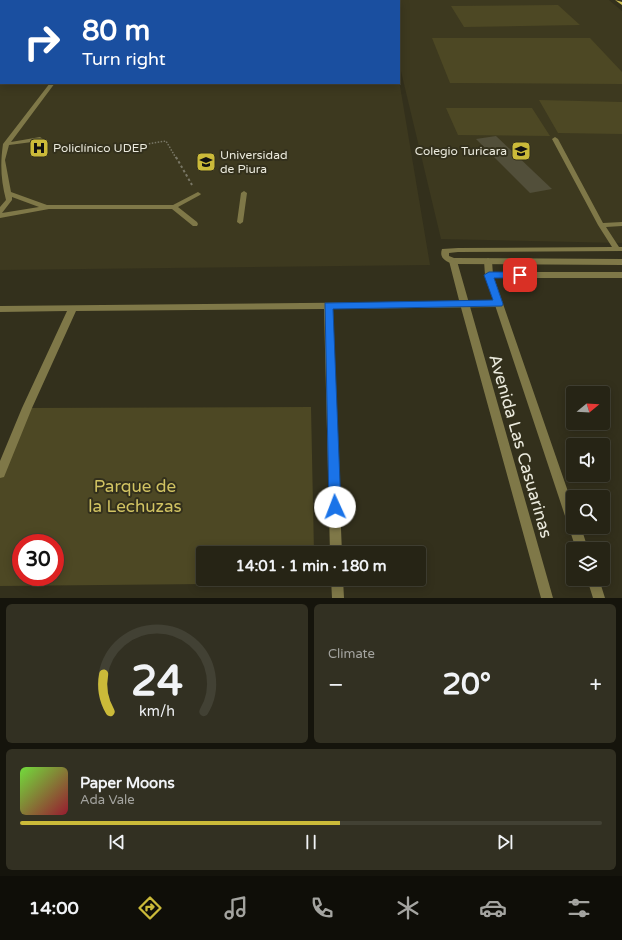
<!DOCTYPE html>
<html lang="en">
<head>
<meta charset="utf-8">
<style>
  body { margin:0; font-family:"Varela Round",sans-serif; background:#323022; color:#f1f3f6; height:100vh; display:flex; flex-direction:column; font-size:15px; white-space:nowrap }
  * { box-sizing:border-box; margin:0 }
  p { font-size:13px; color:#a4a4a0 }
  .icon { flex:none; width:22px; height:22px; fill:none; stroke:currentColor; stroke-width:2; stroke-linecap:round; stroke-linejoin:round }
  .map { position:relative; height:598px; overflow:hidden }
  .panel { display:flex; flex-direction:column; gap:6px; padding:6px; background:#15140c; flex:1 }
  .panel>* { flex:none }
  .hud { position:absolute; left:0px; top:0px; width:400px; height:84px; box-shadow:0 2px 10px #0003,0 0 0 1px #424134; background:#1a4fa0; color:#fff; overflow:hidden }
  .needle { width:26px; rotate:72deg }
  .controls { position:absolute; left:566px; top:386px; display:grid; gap:8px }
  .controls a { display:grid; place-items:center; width:44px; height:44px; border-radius:4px; background:#262415; box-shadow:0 2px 10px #0003,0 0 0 1px #424134; font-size:20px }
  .speed { position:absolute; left:12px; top:534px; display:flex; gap:8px; font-size:20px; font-weight:700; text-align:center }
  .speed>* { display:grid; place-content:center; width:52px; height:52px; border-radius:50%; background:#262415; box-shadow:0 2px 10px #0003,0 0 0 1px #424134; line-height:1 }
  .speed .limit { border:6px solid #d22; background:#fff; color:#111 }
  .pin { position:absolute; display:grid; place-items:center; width:34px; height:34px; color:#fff; margin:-17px; border-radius:8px; box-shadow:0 2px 6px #0006 }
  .me { position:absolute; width:44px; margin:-22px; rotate:358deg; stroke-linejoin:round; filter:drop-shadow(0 0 3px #0008) }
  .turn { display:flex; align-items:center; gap:14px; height:84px; padding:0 16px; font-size:18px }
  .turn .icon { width:52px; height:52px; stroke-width:2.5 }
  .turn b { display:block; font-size:28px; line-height:34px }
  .big { font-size:30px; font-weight:700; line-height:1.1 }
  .panel .widget { flex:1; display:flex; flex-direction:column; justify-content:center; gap:6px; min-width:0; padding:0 14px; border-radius:6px; background:#323022 }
  .panel .dial { align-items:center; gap:0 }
  .dial svg { height:104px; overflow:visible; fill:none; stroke:#424134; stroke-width:7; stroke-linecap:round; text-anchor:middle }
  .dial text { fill:#f1f3f6; stroke:none }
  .song { display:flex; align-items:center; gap:12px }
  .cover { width:48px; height:48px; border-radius:6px; background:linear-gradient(135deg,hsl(100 70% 55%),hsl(350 70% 35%)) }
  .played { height:4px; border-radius:2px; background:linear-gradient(90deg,#cbba39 55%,#424134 55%) }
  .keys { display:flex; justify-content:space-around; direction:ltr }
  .heat { display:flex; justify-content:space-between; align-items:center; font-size:22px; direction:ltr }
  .panel .tiles { flex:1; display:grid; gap:6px; grid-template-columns:1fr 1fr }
  .widget:last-child { grid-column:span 2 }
  .trip { position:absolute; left:196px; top:546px; width:230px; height:40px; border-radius:4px; background:#262415; box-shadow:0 2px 10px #0003,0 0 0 1px #424134; font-weight:700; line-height:40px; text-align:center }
  .tab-bar { display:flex; height:64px; justify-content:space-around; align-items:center; background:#0f0e08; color:#a4a4a0 }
  .tab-bar .icon { width:28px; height:28px }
  .tab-bar .on { color:#cbba39 }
  .tab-bar b { font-size:18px; color:#f1f3f6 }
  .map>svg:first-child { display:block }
</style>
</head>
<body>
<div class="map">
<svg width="622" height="598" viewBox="0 0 622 598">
  <rect width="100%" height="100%" fill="#33301c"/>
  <!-- built -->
  <path fill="#3d391f" d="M 0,0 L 609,0 L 622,11 L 622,243 L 441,239 L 399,63 L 399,1 L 1,1 L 1,83 L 399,83 L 399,80 L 430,265 L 0,270 Z"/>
  <!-- green -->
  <path fill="#4d4824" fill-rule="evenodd" d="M 558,5 L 580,25 L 464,27 L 451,6 Z
    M 432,38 L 590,38 L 622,72 L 622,84 L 450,83 Z
    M 539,100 L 622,102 L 622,134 L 558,133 Z
    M 446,108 L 532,108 L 550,136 L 458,135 Z
    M 311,407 L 314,553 L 203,553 L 203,579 L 315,579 L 315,583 L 0,586 L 0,473 L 27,408 ZM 21,543 L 55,543 L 55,577 L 21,577 Z"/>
  <!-- building -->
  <path fill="#524f3a" d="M 496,136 L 552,189 L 530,193 L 476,139 Z"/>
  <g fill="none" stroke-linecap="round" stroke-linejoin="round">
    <!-- path-far1 -->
    <path stroke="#797766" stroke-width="1.5" stroke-dasharray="1.5 1.5" stroke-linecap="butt" d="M 134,146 L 166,141 L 176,158"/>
    <!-- path -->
    <path stroke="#797766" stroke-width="2" stroke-dasharray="2.5 2.5" stroke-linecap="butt" d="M 176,157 L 192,185"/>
    <!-- service -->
    <path fill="#7f7848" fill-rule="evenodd" d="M 114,0 L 118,0 L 113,1 Z
      M 50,83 L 55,83 L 11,142 L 40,137 L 43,139 L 40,141 L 9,145 L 5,160 L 11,192 L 47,205 L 173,205 L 198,192 L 201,194 L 200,195 L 178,207 L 197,222 L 198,224 L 197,226 L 193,226 L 172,209 L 49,209 L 0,218 L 0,207 L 6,200 C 1,180 0,165 3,144 ZM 12,197 L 39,207 L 2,213 L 12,200 Z
      M 555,137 L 558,139 L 603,223 L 622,222 L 622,226 L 606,227 L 619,247 L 622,247 L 622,251 L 458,252 L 449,253 L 449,256 L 454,258 L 622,259 L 622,265 L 453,264 C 445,261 439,258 442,249 L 458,248 L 612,247 L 598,225 L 552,139 Z
      M 244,191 L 247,193 L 243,222 L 240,224 L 237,222 L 241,193 Z"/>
    <!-- minor -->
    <path fill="#7f7848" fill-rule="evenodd" d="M 489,272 L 622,272 L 622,278 L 489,278 L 485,275 Z
      M 498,301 L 502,304 L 498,307 L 332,309 L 342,553 L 330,553 L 324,309 L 76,311 L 32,408 L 4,477 L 0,478 L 0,461 L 22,408 L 67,311 L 0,312 L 0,306 Z
      M 331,579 L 343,579 L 344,598 L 332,598 Z"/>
    <!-- tertiary -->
    <path fill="#7f7848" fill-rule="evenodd" d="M 453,258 L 457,261 L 553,598 L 541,598 L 460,304 L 449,261 Z
      M 488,258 L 492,261 L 493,275 L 573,506 L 573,527 L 581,527 L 588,549 L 576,549 L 485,275 L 484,261 Z
      M 587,579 L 599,579 L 605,598 L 593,598 Z"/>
    <!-- primary -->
    <path fill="#cfc056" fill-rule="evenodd" d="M 615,0 L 622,2 L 622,5 Z"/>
  </g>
  <!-- route -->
  <path fill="#1a73e8" stroke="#114b97" d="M 489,272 L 520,272 L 524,275 L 520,278 L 494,278 L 503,304 L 502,306 L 333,309 L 341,507 L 339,511 L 335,513 L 330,511 L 329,507 L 325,303 L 493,300 L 484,275 Z"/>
  <!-- icons -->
  <defs>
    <g id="hospital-square" transform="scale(1)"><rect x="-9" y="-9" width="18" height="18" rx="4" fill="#cbba39" stroke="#33301c"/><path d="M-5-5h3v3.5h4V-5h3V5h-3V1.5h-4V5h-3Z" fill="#111"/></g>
    <g id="school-square" transform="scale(1)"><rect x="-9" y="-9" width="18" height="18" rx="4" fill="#cbba39" stroke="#33301c"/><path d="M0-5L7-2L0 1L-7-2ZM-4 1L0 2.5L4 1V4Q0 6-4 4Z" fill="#111"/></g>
    <g id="university-square" transform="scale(1)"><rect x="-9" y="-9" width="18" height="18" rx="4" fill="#cbba39" stroke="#33301c"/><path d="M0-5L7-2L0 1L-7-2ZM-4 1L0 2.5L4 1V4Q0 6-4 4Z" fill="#111"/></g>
  </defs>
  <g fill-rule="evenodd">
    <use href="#hospital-square" x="39" y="148"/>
    <use href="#school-square" x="521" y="151"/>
    <use href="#university-square" x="206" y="162"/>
  </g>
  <g text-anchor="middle" stroke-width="4" stroke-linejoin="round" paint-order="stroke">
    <!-- far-poi labels -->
    <g font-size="12" fill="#ebeadd" stroke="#33301c" text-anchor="start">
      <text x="53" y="152">Policlínico UDEP</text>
      <text x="507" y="155" text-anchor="end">Colegio Turicara</text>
      <text x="220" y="159">Universidad<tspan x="220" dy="14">de Piura</tspan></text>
    </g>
    <!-- near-street labels -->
    <g font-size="17" fill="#ebeadd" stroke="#33301c">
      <text transform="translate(521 446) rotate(74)" y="6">Avenida Las Casuarinas</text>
    </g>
    <!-- near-park labels -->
    <g font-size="17" fill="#d1c362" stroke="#33301c">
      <text x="135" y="492">Parque de<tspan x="135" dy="20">la Lechuzas</tspan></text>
    </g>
  </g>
</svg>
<div class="controls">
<a><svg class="needle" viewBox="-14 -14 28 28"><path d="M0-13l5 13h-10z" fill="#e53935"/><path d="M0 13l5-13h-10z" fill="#a4a4a0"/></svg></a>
<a><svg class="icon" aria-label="sound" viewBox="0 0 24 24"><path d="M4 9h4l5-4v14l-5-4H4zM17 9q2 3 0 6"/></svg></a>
<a><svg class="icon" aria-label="search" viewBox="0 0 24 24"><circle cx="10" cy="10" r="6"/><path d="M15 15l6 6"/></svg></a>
<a><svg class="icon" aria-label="layers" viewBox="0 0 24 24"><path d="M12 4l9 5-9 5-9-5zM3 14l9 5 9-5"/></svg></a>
</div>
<div class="speed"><div class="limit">30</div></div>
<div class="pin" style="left:520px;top:275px;background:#d93025"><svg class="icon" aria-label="arrive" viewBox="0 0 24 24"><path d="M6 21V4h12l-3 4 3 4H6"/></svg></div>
<svg class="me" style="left:335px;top:507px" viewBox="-20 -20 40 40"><circle r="19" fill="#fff"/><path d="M0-13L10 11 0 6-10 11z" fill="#1a73e8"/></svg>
<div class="trip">14:01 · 1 min · 180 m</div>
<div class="hud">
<div class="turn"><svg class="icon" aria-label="right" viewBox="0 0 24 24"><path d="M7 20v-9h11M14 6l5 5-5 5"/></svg><div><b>80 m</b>Turn right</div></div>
</div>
</div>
<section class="panel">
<div class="tiles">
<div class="widget dial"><svg viewBox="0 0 100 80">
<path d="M14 69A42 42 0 1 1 86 69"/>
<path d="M14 69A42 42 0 0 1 9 40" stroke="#cbba39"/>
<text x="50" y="56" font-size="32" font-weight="700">24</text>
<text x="50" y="72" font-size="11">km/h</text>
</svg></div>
<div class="widget"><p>Climate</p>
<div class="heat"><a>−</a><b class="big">20°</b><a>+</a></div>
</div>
<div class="widget">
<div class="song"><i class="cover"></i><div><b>Paper Moons</b><p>Ada Vale</p></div></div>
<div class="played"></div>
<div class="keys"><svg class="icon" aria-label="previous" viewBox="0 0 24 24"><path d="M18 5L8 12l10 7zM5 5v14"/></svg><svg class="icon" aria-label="pause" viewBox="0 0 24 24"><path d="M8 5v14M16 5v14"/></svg><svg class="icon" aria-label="next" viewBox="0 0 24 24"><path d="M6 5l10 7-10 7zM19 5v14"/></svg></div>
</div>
</div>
</section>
<nav class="tab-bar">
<b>14:00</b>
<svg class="icon on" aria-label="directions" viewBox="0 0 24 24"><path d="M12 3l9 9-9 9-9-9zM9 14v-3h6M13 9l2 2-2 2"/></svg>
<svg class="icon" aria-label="music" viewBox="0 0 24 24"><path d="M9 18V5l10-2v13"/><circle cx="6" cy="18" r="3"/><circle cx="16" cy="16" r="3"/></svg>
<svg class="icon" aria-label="phone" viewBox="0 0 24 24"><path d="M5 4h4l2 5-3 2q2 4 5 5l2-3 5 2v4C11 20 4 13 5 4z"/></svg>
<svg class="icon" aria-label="climate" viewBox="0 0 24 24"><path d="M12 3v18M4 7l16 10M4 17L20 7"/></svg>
<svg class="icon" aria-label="car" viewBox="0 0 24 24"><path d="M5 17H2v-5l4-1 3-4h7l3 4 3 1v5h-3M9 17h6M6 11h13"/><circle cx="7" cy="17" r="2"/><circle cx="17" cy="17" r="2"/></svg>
<svg class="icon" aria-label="filters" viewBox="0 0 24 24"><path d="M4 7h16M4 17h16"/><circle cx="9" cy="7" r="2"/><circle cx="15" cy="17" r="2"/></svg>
</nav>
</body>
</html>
